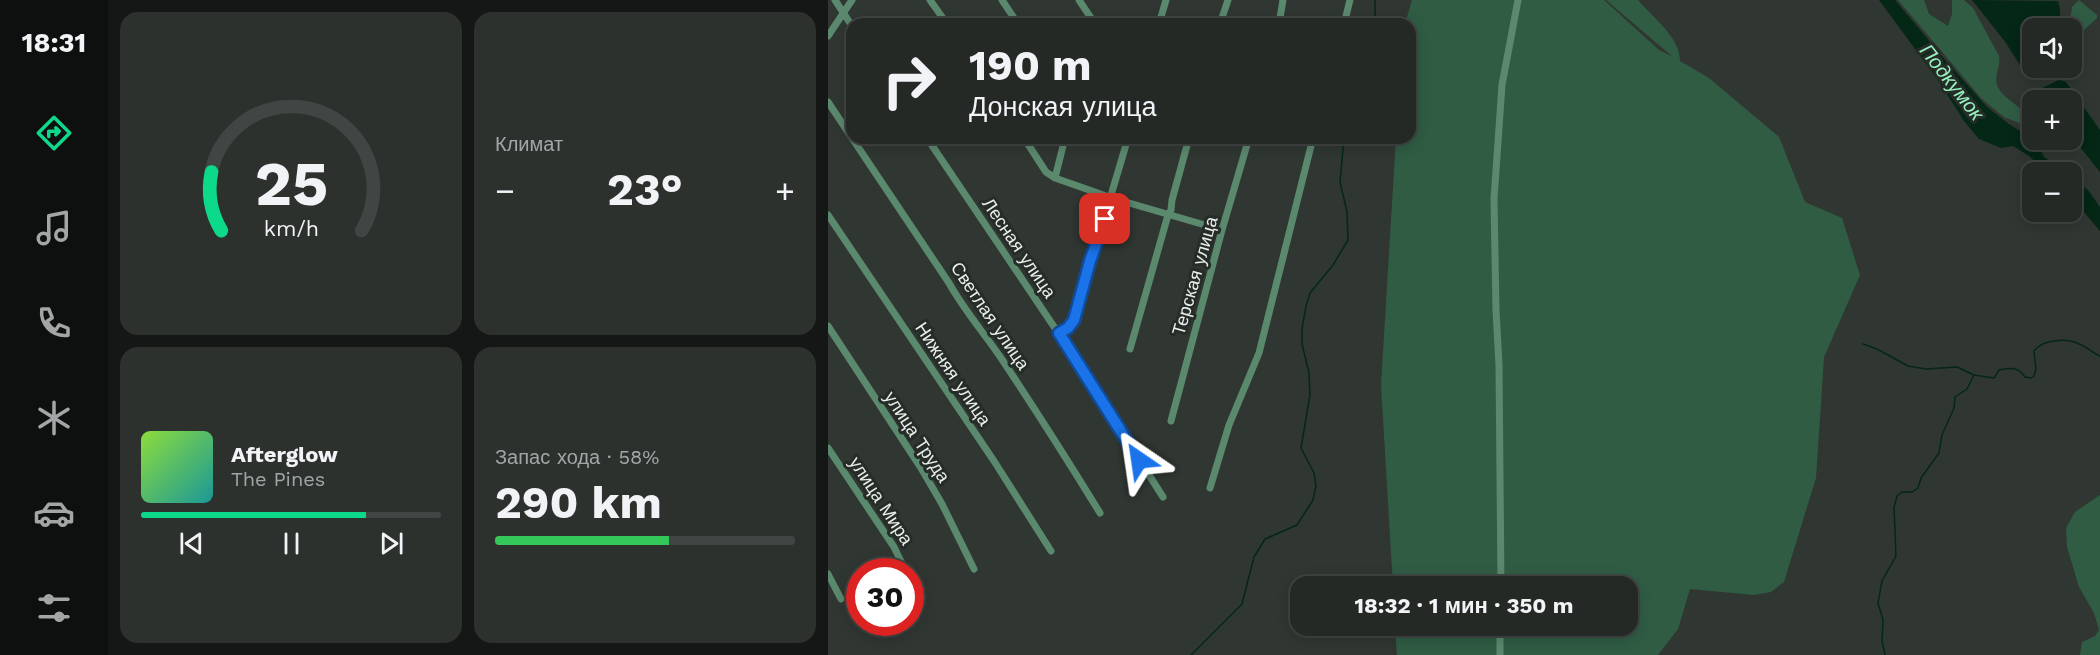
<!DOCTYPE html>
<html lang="ru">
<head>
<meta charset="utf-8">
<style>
  body { margin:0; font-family:"Work Sans",sans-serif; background:#2c312e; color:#f1f3f6; height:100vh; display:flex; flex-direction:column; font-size:22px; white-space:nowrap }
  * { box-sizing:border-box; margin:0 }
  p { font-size:20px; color:#a3a6a7 }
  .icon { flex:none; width:33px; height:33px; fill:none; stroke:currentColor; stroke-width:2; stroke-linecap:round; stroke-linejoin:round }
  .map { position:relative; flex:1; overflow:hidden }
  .sheet { display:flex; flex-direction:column; gap:12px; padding:12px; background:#141715; width:720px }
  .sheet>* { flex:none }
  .banner { position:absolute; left:18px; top:18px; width:570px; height:126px; border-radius:18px; box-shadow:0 3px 15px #0003,0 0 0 2px #414543; background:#242926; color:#f1f3f6; overflow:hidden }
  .buttons { position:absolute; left:1194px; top:18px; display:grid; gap:12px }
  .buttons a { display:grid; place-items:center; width:60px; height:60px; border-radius:12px; background:#242926; box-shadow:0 3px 15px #0003,0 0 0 2px #414543; font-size:30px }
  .speed { position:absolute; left:18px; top:558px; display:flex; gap:12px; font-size:30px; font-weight:700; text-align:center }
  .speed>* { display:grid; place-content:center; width:78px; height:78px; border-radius:50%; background:#242926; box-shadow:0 3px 15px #0003,0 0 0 2px #414543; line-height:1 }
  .speed .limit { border:9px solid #d22; background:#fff; color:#111 }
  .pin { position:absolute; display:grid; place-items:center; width:51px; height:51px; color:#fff; margin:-26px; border-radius:12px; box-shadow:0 3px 9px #0006 }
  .me { position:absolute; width:66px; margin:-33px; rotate:328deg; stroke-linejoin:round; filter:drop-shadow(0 0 4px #0008) }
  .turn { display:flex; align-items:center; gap:21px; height:126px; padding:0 24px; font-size:27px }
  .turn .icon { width:78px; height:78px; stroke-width:2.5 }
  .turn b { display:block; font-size:42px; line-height:51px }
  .big { font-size:45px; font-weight:700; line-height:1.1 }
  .sheet .card { flex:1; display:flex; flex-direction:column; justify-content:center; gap:9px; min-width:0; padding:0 21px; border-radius:18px; background:#2c312e }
  .sheet .dial { align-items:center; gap:0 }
  .dial svg { height:156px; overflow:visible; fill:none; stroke:#414543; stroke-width:7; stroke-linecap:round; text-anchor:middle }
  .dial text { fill:#f1f3f6; stroke:none }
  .song { display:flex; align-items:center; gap:18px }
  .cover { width:72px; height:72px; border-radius:9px; background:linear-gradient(135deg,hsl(90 70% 55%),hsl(180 70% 35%)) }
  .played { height:6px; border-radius:3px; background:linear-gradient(90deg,#0cd98a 75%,#414543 75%) }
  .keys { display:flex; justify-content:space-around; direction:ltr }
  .heat { display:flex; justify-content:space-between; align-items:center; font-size:33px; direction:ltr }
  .charge { height:9px; border-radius:4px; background:linear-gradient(90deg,#34c759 58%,#414543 0) }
  .sheet .tiles { flex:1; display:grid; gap:12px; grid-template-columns:repeat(2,1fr) }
  .trip { position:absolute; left:462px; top:576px; width:348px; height:60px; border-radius:18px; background:#242926; box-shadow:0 3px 15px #0003,0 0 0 2px #414543; font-weight:700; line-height:60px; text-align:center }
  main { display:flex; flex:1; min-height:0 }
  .tab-bar { display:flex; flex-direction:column; width:108px; justify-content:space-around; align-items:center; background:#0e100f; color:#a3a6a7 }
  .tab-bar .icon { width:42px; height:42px }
  .tab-bar .selected { color:#0cd98a }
  .tab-bar b { font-size:27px; color:#f1f3f6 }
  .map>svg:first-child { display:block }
</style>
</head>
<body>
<main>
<nav class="tab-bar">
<b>18:31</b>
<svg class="icon selected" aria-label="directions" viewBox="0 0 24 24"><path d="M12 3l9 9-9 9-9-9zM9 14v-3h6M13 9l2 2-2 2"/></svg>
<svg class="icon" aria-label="music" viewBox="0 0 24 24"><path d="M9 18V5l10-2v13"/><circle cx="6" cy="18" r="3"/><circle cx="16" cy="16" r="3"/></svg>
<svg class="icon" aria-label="phone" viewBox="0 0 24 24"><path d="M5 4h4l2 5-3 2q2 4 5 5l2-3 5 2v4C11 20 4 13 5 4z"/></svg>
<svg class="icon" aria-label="climate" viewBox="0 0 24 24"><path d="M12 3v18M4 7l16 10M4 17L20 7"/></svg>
<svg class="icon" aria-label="car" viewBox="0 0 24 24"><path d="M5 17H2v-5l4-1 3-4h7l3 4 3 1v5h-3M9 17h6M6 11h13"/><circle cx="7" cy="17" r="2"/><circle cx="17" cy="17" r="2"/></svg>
<svg class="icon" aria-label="filters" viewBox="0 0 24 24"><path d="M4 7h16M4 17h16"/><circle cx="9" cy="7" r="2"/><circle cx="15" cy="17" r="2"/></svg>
</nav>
<section class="sheet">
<div class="tiles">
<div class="card dial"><svg viewBox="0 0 100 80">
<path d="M14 69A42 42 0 1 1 86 69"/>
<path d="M14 69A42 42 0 0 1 9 39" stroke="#0cd98a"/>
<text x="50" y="56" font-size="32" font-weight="700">25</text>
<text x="50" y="72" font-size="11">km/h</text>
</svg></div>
<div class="card"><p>Климат</p>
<div class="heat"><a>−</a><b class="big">23°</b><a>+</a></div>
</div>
<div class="card">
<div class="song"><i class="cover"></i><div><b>Afterglow</b><p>The Pines</p></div></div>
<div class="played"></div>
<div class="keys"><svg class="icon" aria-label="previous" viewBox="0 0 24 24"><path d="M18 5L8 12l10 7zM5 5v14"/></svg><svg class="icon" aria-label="pause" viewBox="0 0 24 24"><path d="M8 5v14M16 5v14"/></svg><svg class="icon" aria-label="next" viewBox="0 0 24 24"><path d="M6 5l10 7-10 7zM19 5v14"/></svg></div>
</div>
<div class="card"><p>Запас хода · 58%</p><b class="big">290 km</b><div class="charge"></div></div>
</div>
</section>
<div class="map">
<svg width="1272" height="655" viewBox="0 0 1272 655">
  <rect width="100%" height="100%" fill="#303732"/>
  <!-- green -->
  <path fill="#305c44" d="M 584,0 L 776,0 L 831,50 L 845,57 L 778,0 L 810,0 C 825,18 852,37 852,61 L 881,78 L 951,137 L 977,202 L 1014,218 L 1032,275 L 996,357 L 988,478 L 956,582 L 943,592 L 926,595 L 862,589 L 850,629 L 830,655 L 569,655 L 567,626 L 800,626 L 800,586 L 565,586 L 553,385 L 568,138 L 582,138 L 582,24 L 577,24 Z
    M 1070,0 L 1096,0 L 1101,14 L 1120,26 L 1124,14 L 1124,0 L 1136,0 L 1145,8 L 1171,56 C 1173,65 1166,76 1169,85 C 1176,103 1205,109 1204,128 L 1176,117 L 1154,99 Z
    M 1251,0 L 1269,15 L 1269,18 L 1256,30 L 1244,34 L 1244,28 L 1241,28 L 1244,7 Z
    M 1272,495 L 1272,655 L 1252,655 L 1254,642 L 1267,636 L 1271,630 L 1266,613 L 1251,587 L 1239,547 L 1238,528 L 1247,512 Z"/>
  <!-- water -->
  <path fill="#042716" d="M 1051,0 L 1067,0 L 1119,62 L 1159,107 L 1181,124 L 1209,142 L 1216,157 L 1237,172 L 1218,172 L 1201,156 L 1185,146 L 1173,148 L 1151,139 L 1136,121 L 1110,80 Z
    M 1144,0 L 1230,1 L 1232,9 L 1232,28 L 1204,28 L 1204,68 L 1214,68 L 1205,73 L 1197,73 L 1178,43 Z
    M 1231,80 L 1238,82 L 1272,130 L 1272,172 L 1244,137 L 1244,100 L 1215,100 L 1212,89 Z
    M 1244,177 L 1260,190 L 1272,207 L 1272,231 L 1244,198 Z"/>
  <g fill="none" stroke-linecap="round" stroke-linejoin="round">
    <!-- stream -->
    <path stroke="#042716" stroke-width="1.5" d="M 547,24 L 547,0
      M 1035,344 L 1049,349 L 1080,366 L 1098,369 L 1129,367 L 1146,375 L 1166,378 L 1171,370 C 1182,368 1190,366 1197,377 L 1203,378 L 1206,376 L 1208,369 L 1206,351 C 1215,339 1239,338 1251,344 C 1259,347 1265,353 1272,356
      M 363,655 L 414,604 L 426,557 L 437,539 L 469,525 L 485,500 L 488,486 L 486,473 L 473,448 L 482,395 L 481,373 L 474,344 L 474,329 L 478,306 L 482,293 L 505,265 L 520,240 L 519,212 L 512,182 L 516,138
      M 1057,655 L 1054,641 L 1055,620 L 1050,603 L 1054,581 L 1068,556 L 1066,507 L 1069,496 L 1074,492 L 1084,492 L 1090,488 L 1093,478 L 1111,453 L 1114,435 L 1126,408 L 1127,397 L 1139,389 L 1146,375"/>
    <!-- minor -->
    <path stroke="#5b896e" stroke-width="7" d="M 7,0 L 24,26
      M 102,0 L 119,24
      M 174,0 L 190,24
      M 251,0 L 267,24
      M 331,24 L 338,0
      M 392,24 L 400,0
      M 451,24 L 455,0
      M 516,24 L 522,0
      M 0,36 L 24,0
      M 0,102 L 24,138
      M 24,138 L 121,283 C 136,310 156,333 173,358 C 207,409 240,461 272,513
      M 99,138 L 241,349 L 335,497
      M 196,138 L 218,172 L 227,178 L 284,198 L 394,230
      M 227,178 L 237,138
      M 0,215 L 166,461 L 223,551
      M 0,326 L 93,468 L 114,504 L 146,569
      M 231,333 L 240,328 L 246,320 L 300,138
      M 302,349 L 340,215 L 343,210 L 344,200 L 361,138
      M 343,421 L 394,230 L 421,138
      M 0,448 L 66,547 L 78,572
      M 382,488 L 401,425 L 431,353 L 485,138
      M 0,574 L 13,599
      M 82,580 L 85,585
      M 673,586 L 671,365 L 668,310 L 666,199 L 674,85 L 690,0
      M 672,626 L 672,655"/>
  </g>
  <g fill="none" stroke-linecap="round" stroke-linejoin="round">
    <!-- route casing -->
    <g stroke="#114b97" stroke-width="15">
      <path id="route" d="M 277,219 L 262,261 L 246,320 L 240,328 L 231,333 L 311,460"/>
    </g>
    <!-- route -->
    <use href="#route" stroke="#1a73e8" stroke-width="10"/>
  </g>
  <g text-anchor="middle" stroke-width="6" stroke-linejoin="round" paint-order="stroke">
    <!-- street labels -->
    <g font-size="18" fill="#ebefec" stroke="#262d28">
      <text transform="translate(191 248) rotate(56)" y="6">Лесная улица</text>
      <text transform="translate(367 276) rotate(-74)" y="6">Терская улица</text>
      <text transform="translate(162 316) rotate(56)" y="6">Светлая улица</text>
      <text transform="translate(125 374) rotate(56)" y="6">Нижняя улица</text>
      <text transform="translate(89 437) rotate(57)" y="6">улица Труда</text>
      <text transform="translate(53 501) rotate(57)" y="6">улица Мира</text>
    </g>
    <!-- water labels -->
    <g font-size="20" font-style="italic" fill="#96f2be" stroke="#262d28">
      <text transform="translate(1124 82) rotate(52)" y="7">Подкумок</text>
    </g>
  </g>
</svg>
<div class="buttons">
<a><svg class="icon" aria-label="sound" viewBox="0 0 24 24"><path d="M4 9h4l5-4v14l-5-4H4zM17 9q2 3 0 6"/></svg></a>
<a>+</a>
<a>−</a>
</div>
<div class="speed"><div class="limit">30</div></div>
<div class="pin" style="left:277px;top:219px;background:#d93025"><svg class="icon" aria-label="arrive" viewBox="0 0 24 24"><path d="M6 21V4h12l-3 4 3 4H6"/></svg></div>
<svg class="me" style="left:311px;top:460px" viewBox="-20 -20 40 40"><path d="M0-17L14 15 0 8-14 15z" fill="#1a73e8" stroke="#fff" stroke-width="4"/></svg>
<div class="trip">18:32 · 1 мин · 350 m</div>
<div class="banner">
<div class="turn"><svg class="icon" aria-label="right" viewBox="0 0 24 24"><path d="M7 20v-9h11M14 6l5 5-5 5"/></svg><div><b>190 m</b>Донская улица</div></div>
</div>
</div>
</main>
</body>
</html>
